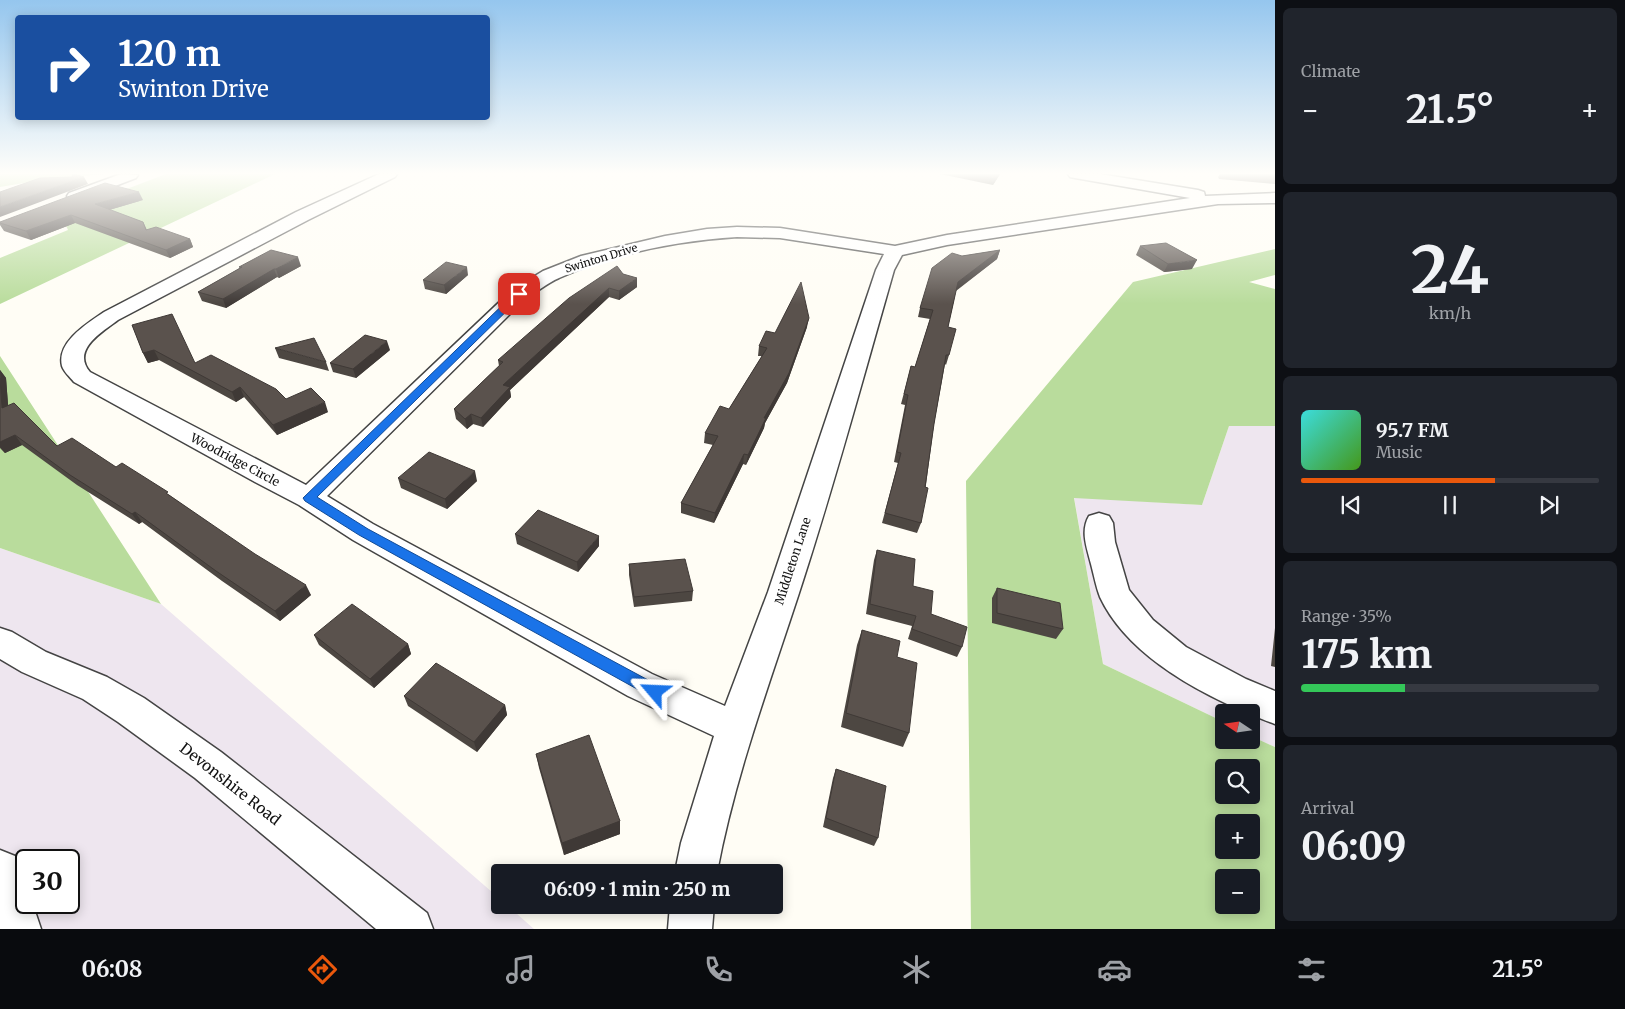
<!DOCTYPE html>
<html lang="en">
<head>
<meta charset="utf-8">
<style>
  body { margin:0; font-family:Merriweather,serif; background:#20242c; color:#f1f3f6; height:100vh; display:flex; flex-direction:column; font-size:19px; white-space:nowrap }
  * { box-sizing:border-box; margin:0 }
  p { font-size:16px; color:#9ea1a6 }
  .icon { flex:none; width:28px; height:28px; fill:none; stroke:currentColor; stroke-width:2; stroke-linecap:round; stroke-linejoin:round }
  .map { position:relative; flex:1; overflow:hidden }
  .drawer { display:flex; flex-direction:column; gap:8px; padding:8px; background:#0d0f14; width:350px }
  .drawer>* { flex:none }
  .hud { position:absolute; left:15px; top:15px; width:475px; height:105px; border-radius:5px; box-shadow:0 2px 12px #0003; background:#1a4fa0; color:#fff; overflow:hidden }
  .needle { width:32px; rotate:283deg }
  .tools { position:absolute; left:1215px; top:704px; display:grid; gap:10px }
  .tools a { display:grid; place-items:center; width:45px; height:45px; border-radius:5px; background:#171b24; box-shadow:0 2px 12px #0003; font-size:25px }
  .speed { position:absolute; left:15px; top:849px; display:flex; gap:10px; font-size:25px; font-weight:700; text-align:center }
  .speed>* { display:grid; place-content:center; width:65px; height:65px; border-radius:50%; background:#171b24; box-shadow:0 2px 12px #0003; line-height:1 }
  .speed .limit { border:2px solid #111; border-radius:8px; background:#fff; color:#111 }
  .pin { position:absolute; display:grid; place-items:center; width:42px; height:42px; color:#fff; margin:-21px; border-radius:10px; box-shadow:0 2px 8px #0006 }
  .me { position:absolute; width:55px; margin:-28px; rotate:296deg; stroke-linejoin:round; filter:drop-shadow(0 0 4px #0008) }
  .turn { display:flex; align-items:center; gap:18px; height:105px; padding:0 20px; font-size:22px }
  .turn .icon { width:65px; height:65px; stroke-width:2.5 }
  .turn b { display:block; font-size:35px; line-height:42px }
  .big { font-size:38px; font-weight:700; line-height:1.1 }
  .drawer .card { flex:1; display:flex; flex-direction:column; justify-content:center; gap:8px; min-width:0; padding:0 18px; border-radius:8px; background:#20242c }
  .drawer .dial { align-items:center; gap:0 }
  .dial b { font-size:65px; line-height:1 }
  .song { display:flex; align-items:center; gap:15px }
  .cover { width:60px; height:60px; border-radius:8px; background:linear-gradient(135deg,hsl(180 70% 55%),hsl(100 70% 35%)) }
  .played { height:5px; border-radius:2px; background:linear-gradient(90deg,#ea580c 65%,#363941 65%) }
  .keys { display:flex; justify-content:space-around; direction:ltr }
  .heat { display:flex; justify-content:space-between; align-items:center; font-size:28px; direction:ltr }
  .charge { height:8px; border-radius:4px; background:linear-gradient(90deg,#34c759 35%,#363941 0) }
  .trip { position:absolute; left:491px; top:864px; width:292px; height:50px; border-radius:5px; background:#171b24; box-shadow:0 2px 12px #0003; font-weight:700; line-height:50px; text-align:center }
  .tab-bar { display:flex; height:80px; justify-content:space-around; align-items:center; background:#090b0e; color:#9ea1a6 }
  .tab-bar .icon { width:35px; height:35px }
  .tab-bar .current { color:#ea580c }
  .tab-bar b { font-size:22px; color:#f1f3f6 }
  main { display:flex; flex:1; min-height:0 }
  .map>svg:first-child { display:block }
</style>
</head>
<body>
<main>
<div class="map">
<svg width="1275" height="929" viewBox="0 0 1275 929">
  <rect width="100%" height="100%" fill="#fffdf5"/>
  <!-- industrial -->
  <path fill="#eee6ef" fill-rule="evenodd" d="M 1229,426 L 1275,426 L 1275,747 L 1251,736 L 1251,712 L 1224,712 L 1224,722 L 1103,664 L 1074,497 L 1202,505 Z
    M 0,548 L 161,604 L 500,899 L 500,905 L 507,905 L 534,929 L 0,929 ZM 26,860 L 69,860 L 69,902 L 26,902 Z"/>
  <!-- forest -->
  <path fill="#b9dc9c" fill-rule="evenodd" d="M 0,174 L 106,174 L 47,179 L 0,187 Z
    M 166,174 L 275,174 L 0,304 L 0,258 L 68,230 L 61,214 Z
    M 1275,249 L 1275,275 L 1249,282 L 1275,289 L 1275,426 L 1229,426 L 1202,505 L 1074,498 L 1103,664 L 1224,722 L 1224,740 L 1251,740 L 1251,736 L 1275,747 L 1275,929 L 971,929 L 966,481 L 1133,282 ZM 1224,768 L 1251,768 L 1251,795 L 1224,795 ZM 1224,822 L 1251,822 L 1251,850 L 1224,850 ZM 1224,878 L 1251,878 L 1251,905 L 1224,905 Z
    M 0,356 L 161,604 L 0,548 Z"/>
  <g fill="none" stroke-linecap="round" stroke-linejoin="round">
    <!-- minor casing -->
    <g stroke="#444" stroke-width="3">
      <path id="minor" d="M 121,174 L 138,175 L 136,178 L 81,199 L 69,199 L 67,196 L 69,193 Z
        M 379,174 L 397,174 L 395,177 L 308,220 L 118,320 C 102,332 71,350 90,372 L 306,485 L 512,290 L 543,271 L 581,256 L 665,236 L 707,229 L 737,227 L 780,228 L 895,246 L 947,235 L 1190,198 L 1075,178 L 1070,177 L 1068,174 L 1100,174 L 1198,190 L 1204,192 L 1205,196 L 1275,193 L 1275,203 L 1218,204 L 947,245 L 902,255 L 894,270 C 863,378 834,486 799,593 C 769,685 735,776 717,872 L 675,872 L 681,843 L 714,736 L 628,696 L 353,540 L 299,505 L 255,482 L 74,382 C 70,377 64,372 62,366 C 56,342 88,323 104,312 L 296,212 ZM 737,237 L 780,238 L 884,254 L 876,270 L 768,592 L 725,706 L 652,674 L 373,524 L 327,496 L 526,298 C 537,292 547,283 559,278 C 614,253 677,241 737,237 Z
        M 1099,513 L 1109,516 L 1113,523 L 1115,542 L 1129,590 L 1153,620 L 1186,647 L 1246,679 L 1275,691 L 1275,724 C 1214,701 1130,661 1100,597 C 1096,587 1094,575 1091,564 C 1087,548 1080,531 1089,516 Z
        M 0,628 L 12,632 L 46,652 L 107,677 L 144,698 L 221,752 L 427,913 L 433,929 L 376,929 L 195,778 L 118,722 L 83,699 L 22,672 L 0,659 Z
        M 0,850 L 15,856 L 26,886 L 26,902 L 32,902 L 41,929 L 0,929 Z
        M 670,905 L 714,905 L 712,929 L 668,929 Z"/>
    </g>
    <!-- minor -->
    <use href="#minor" fill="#fff" fill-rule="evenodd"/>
  </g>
  <!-- wall -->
  <path fill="#4d4742" d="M 940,174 L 1000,174 L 993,185 Z
    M 1220,174 L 1275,174 L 1275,184 L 1219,179 L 1218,177 Z
    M 143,200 L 109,210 L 143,222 L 147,230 L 190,239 L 193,247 L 170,258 L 75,223 L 31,240 L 4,231 L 0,225 L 0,222 Z
    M 1140,246 L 1192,269 L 1164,272 L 1136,255 Z
    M 1000,250 L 997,259 L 956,291 L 948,327 L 949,355 L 946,365 L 945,364 L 934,424 L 921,523 L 917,533 L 882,523 L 898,463 L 894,462 L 905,405 L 901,404 L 911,366 L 915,367 L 930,319 L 918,317 L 920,308 L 962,256 Z
    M 301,266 L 279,278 L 277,277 L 226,308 L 202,301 L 198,292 L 240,268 L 239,267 Z
    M 623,274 L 637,287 L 619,300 L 609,297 L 510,390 L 511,397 L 483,427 L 473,424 L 467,429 L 456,419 L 454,409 L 499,366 L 498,360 Z
    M 468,275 L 446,294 L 425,289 L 423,280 Z
    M 132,325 L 195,363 L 286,399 L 328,412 L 277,435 L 244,397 L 236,402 L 159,360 L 148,363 L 143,353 Z
    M 807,327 L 787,383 L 765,423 L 764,428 L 746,465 L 743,464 L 714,523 L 681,513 L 681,503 L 713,445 L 704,443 L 705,433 L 729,409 L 762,356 L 758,356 L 759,346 L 775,333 Z
    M 275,348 L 326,362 L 329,371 L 279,358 Z
    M 390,350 L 356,378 L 333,372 L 330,363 Z
    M 0,370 L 6,378 L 8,405 L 57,446 L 116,467 L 169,495 L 311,595 L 280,621 L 222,581 L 142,522 L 139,524 L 77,485 L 22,445 L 5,453 L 0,448 Z
    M 398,478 L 477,481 L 447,509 L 401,488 Z
    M 515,534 L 599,546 L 578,572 L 517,544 Z
    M 877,550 L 913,586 L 931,614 L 962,647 L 957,657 L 908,639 L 912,626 L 866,614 L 874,560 Z
    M 629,564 L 693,591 L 692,601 L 634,607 L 629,575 Z
    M 997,588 L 1063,629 L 1056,639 L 992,623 L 992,598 Z
    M 1275,628 L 1275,667 L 1271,666 Z
    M 862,630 L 897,657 L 909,733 L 903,747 L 841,727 L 857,645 Z
    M 314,635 L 408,644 L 411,654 L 374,688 L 319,645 Z
    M 404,696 L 505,705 L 507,715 L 477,752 L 408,706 Z
    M 536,754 L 620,821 L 620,834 L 564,855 L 539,768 Z
    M 836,769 L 878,838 L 874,846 L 823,827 L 833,778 Z"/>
  <!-- shaded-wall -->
  <path fill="#3f3936" d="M 998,174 L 1000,174 L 993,185 L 995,179 Z
    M 84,177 L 88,184 L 0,217 L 0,207 Z
    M 139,192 L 143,200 L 99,213 L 95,204 Z
    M 71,215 L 75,223 L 31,240 L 26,231 Z
    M 190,239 L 193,247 L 170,258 L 166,250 Z
    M 1000,250 L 997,259 L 955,291 L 958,282 Z
    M 298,257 L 301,266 L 279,278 L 276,269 Z
    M 1197,260 L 1192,269 L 1164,272 L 1168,264 Z
    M 467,267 L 468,275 L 446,294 L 444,285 Z
    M 274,269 L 277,277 L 226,308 L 223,299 Z
    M 637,278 L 637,287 L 619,300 L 619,291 Z
    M 609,288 L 609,297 L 510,390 L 511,397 L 483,427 L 481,418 L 503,385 Z
    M 809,318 L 807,327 L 787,383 L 765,423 L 764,428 L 746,465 L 748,455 Z
    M 387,341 L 390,350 L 356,378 L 353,369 Z
    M 154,350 L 159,360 L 148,363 L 143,353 Z
    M 0,370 L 6,378 L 9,417 L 2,408 Z
    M 240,387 L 244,397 L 236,402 L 232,392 Z
    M 325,402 L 328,412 L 277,435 L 273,425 Z
    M 471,414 L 473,424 L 467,429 L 465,419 Z
    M 15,435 L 22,445 L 5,453 L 0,447 L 0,442 Z
    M 744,454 L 743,464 L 714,523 L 715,513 Z
    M 475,471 L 477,481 L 447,509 L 445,499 Z
    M 135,512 L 142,522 L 139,524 L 132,514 Z
    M 599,536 L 599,546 L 578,572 L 577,562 Z
    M 306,585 L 311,595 L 280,621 L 275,611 Z
    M 408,644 L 411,654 L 374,688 L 370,679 Z
    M 505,705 L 507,715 L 477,752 L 474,742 Z
    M 620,821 L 620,834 L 564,855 L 562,843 Z"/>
  <!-- building -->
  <path fill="#5a524d" stroke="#3f3936" d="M 73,174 L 84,177 L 0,207 L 0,192 L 40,178 L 72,177 Z
    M 969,174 L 998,174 L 995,179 Z
    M 1241,174 L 1275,174 L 1275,177 Z
    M 105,183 L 139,192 L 95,204 L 143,222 L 146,230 L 156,227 L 190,239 L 166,250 L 71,215 L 26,231 L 0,223 L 0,222 Z
    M 1166,243 L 1197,260 L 1168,264 L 1140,246 Z
    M 271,250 L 298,257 L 276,269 L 274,269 L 223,299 L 198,292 L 242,267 L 239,267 Z
    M 1000,250 L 958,282 L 948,327 L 956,329 L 949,355 L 946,355 L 934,424 L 925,487 L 928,488 L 921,523 L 885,513 L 901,453 L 897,452 L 908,395 L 904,394 L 911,366 L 915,367 L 933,310 L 920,308 L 932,268 L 952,253 L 962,256 Z
    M 446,262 L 467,267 L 444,285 L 423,280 Z
    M 617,266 L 623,274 L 637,278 L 619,291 L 609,288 L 503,385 L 510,387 L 481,418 L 471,414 L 465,419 L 454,409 L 503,362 L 498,360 L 569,298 Z
    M 801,282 L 809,318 L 789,373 L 764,418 L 766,418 L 748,455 L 744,454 L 715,513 L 681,503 L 718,436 L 705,433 L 720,406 L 729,409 L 767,348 L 759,346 L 766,331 L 775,333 Z
    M 172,314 L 195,363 L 211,355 L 276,389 L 286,399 L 311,388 L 325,402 L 273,425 L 240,387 L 232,392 L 154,350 L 143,353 L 132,325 Z
    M 365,335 L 387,341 L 353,369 L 330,363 Z
    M 314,338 L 326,362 L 275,348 Z
    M 0,378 L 2,408 L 14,403 L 57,446 L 72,438 L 116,467 L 122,463 L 168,492 L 166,493 L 255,554 L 306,585 L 275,611 L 216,571 L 135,512 L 132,514 L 70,475 L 15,435 L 0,442 Z
    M 429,452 L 475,471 L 445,499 L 398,478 Z
    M 538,510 L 599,536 L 577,562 L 515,534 Z
    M 877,550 L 915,559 L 913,586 L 933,591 L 931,614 L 967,627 L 962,647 L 912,629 L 916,616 L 870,604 Z
    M 685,559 L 693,591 L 634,597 L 629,564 Z
    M 997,588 L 1060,603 L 1063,629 L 997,613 Z
    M 352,604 L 408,644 L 370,679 L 314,635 Z
    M 862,630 L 900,641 L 897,657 L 917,663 L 909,733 L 846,713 Z
    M 436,663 L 505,705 L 474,742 L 404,696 Z
    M 589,735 L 620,821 L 562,843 L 536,754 Z
    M 836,769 L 886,786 L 878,838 L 826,818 Z"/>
  <!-- sky -->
  <linearGradient id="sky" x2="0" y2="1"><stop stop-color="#95c6ee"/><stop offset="0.57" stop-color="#fffefa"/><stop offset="1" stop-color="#fffefa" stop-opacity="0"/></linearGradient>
  <rect width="1275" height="304" fill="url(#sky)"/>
  <!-- route -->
  <path fill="#1a73e8" stroke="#114b97" d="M 519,291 L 523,294 L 522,296 L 317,497 L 368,529 L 661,687 L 663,692 L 661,697 L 655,699 L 359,535 L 305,501 L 303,498 L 516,292 Z"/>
  <g text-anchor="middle" stroke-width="5" stroke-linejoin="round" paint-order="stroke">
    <!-- far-street labels -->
    <g font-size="11" fill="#111" stroke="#fff">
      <text transform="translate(601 258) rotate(-17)" y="4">Swinton Drive</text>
    </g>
    <!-- street labels -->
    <g font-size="12" fill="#111" stroke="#fff">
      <text transform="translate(235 460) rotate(28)" y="4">Woodridge Circle</text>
      <text transform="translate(793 561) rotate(-72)" y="4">Middleton Lane</text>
    </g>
    <!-- near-street labels -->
    <g font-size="15" fill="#111" stroke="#fff">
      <text transform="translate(230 784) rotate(38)" y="5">Devonshire Road</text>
    </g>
  </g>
</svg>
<div class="tools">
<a><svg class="needle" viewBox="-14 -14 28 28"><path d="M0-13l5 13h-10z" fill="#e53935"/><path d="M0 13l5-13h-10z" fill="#9ea1a6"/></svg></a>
<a><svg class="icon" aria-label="search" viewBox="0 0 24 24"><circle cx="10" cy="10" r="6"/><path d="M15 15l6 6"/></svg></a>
<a>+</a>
<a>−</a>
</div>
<div class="speed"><div class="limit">30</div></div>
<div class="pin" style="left:519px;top:294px;background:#d93025"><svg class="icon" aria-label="arrive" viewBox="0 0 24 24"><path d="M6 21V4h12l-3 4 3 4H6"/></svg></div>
<svg class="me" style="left:655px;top:692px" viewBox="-20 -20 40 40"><path d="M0-17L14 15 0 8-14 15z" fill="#1a73e8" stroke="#fff" stroke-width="4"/></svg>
<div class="trip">06:09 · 1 min · 250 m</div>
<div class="hud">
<div class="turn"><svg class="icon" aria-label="right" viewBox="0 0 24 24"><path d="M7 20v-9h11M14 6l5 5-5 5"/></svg><div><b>120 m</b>Swinton Drive</div></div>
</div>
</div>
<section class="drawer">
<div class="card"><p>Climate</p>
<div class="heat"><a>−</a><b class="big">21.5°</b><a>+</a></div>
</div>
<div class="card dial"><b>24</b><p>km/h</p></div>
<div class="card">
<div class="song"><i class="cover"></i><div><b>95.7 FM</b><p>Music</p></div></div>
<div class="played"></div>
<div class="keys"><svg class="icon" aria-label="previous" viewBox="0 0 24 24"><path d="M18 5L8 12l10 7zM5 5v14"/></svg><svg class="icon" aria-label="pause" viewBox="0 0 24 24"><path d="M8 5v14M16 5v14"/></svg><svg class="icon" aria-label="next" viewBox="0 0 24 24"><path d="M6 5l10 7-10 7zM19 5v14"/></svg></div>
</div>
<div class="card"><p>Range · 35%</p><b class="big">175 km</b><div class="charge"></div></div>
<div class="card"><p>Arrival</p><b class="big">06:09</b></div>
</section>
</main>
<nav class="tab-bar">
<b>06:08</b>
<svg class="icon current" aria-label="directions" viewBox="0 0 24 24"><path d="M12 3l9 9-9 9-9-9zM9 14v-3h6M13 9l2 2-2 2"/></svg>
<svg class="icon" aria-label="music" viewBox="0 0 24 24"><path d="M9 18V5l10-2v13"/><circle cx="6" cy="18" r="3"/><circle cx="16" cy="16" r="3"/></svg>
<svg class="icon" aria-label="phone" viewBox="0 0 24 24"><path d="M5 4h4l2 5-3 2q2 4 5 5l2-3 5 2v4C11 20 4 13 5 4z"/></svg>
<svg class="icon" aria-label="climate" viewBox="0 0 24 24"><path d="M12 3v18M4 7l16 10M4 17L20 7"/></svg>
<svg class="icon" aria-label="car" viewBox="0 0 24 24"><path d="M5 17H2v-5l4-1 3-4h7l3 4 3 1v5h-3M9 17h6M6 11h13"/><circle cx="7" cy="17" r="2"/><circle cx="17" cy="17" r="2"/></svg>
<svg class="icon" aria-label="filters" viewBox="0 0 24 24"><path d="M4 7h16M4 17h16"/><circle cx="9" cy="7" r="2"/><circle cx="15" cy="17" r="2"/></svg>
<b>21.5°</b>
</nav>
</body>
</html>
